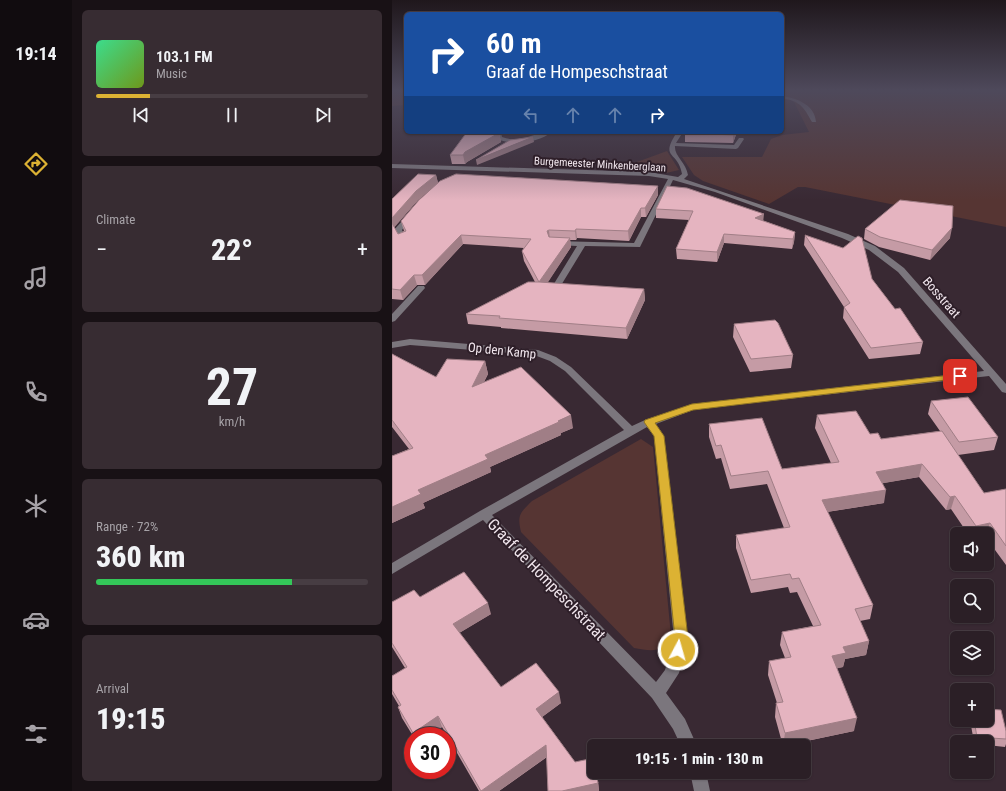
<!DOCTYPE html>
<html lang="en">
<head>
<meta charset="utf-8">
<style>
  body { margin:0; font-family:"Roboto Condensed",sans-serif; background:#372c32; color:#f1f3f6; height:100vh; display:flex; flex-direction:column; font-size:15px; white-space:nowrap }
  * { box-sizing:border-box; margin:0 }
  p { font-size:13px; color:#a6a2a7 }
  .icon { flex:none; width:22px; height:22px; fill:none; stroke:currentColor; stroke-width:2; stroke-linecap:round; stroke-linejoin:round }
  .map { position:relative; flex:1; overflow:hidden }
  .details { display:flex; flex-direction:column; gap:10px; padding:10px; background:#181115; width:320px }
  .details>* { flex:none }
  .banner { position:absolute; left:12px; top:12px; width:380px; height:122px; border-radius:6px; box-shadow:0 1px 3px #0004,0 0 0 1px #473d43; background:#1a4fa0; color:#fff; overflow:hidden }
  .fabs { position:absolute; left:558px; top:527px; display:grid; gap:8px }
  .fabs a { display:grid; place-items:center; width:44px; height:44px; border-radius:6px; background:#2b1f26; box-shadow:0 1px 3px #0004,0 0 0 1px #473d43; font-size:20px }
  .speed { position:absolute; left:12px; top:727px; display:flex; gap:8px; font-size:20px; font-weight:700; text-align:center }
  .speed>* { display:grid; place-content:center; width:52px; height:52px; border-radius:50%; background:#2b1f26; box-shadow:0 1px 3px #0004,0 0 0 1px #473d43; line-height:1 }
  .speed .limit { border:6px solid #d22; background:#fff; color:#111 }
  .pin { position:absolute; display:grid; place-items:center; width:34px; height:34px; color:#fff; margin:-17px; border-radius:8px; box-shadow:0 2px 6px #0006 }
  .me { position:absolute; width:44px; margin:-22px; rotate:6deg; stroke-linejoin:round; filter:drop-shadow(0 0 3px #0008) }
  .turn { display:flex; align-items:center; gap:14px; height:84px; padding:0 16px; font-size:18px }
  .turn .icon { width:52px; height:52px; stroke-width:2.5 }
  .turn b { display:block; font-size:28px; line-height:34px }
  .lanes { display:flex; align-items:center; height:38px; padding:0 16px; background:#0003; justify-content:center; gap:20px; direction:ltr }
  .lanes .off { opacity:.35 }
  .big { font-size:30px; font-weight:800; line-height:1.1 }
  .details .widget { flex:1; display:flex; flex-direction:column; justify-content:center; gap:6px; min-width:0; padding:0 14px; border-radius:6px; background:#372c32 }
  .details .dial { align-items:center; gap:0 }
  .dial b { font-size:52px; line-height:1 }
  .song { display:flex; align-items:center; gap:12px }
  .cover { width:48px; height:48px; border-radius:6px; background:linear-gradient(135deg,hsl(150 70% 55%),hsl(80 70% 35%)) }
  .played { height:4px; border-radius:2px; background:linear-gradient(90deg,#dcb233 20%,#473d43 20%) }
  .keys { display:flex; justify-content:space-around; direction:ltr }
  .heat { display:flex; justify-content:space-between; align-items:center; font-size:22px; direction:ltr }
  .charge { height:6px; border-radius:3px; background:linear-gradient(90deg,#34c759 72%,#473d43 0) }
  .trip { position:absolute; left:195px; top:739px; width:224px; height:40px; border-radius:6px; background:#2b1f26; box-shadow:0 1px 3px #0004,0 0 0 1px #473d43; font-weight:800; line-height:40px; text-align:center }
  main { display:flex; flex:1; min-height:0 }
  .menu { display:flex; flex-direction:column; width:72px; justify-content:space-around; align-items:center; background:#110c0f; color:#a6a2a7 }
  .menu .icon { width:28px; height:28px }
  .menu .active { color:#dcb233 }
  .menu b { font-size:18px; color:#f1f3f6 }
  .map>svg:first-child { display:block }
</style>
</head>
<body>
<main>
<nav class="menu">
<b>19:14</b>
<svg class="icon active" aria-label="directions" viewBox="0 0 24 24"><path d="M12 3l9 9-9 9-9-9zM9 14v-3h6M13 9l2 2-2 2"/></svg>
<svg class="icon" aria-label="music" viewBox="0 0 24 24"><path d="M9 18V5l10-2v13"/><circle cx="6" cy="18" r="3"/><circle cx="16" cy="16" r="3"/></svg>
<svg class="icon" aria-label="phone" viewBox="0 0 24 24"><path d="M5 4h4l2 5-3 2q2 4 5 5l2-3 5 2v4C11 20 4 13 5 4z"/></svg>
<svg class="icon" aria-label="climate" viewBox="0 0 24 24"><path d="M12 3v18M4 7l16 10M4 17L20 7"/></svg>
<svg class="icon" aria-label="car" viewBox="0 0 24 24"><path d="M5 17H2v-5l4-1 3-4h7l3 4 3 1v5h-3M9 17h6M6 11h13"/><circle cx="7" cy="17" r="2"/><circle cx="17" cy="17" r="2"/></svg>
<svg class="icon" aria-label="filters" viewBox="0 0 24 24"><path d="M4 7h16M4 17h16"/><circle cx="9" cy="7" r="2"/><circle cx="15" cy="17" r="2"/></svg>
</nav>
<section class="details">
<div class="widget">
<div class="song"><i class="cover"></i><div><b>103.1 FM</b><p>Music</p></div></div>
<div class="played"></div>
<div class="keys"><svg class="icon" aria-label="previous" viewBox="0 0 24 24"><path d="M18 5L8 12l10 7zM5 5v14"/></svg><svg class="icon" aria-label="pause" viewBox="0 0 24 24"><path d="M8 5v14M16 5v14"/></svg><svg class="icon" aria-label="next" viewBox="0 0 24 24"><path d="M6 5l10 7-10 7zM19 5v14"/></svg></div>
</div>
<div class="widget"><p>Climate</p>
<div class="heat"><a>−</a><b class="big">22°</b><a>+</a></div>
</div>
<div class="widget dial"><b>27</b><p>km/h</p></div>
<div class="widget"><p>Range · 72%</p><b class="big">360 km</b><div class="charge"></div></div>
<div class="widget"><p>Arrival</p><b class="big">19:15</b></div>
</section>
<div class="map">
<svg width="614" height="791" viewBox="0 0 614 791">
  <rect width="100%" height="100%" fill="#392933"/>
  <!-- green -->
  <path fill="#563533" d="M 0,89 L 14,89 L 14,105 L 0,106 Z
    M 390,89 L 614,89 L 614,227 L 413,187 L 406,187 L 377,204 L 311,181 L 302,175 L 290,157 L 370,157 L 379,139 L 390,135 L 417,132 L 401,100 L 390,100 Z
    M 275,151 L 287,170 L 274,173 L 250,171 L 254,169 L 268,167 L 268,165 L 253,166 L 245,171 L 223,170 Z
    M 249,439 L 261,447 L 279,636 C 272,654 258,651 242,648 L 129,532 C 125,515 128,513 140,501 Z"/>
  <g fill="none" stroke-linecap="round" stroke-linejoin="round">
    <!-- minor -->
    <path fill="#7b767d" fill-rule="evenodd" d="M 390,96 C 405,98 423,105 424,122 L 420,122 C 411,106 409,102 390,98 Z
      M 103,132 L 109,132 L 110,137 C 128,144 142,132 160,132 C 145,143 122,146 105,139 Z
      M 285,132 L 291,132 L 284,143 L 342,145 L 347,138 L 351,138 L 352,139 L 346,148 L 344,149 L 283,146 C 282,156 294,162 296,175 L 292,179 L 456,234 L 483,246 L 512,268 L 614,384 L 614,393 L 610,392 L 597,376 L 301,410 L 264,424 L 272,436 L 296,639 L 287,673 L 274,693 L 293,719 L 305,746 L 289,746 L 281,729 L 260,698 L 91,520 L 0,574 L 0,563 L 88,511 L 232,430 L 173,371 L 158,361 L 142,355 L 18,345 L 0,348 L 0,342 L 18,339 L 146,350 L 164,357 L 179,367 L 240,426 L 253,420 L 300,404 L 592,371 L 506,272 L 477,250 L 450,238 L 323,192 L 281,180 L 248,247 L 193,246 L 168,287 L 164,289 L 160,287 L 185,246 L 165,245 L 162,245 L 162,241 L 242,243 L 276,179 L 257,176 L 0,168 L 0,164 L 257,172 L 286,177 L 290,174 C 286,150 267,160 285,132 ZM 255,427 L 262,436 L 282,639 L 273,670 L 264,682 L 100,515 Z
      M 17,213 L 22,214 L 10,230 L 15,240 L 11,242 L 8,242 L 2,230 Z
      M 26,286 L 32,286 L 33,288 L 3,321 L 0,322 L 0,314 Z
      M 298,772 L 314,772 L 318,791 L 302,791 Z"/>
  </g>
  <!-- wall -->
  <path fill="#c59ba5" d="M 345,132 L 341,143 L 293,142 L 293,133 Z
    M 107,133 L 109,142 L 75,162 L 73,164 L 60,164 L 58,155 Z
    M 44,175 L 46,183 L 26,200 L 2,227 L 6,234 L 12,231 L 9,221 L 266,195 L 254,217 L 249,217 L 237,241 L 185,238 L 184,240 L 178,240 L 179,247 L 155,283 L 252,289 L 253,300 L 235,339 L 109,328 L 109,327 L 76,324 L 74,314 L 143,282 L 132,261 L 130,251 L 132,248 L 71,244 L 33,285 L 25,285 L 11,300 L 0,299 L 0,199 Z
    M 275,186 L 403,232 L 402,242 L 400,249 L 332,243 L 325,262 L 285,259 L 284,249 L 297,220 L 264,218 L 264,209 Z
    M 473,229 L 558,238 L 538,260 L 487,247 L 472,239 Z
    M 413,235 L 480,279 L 503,309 L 531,342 L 528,354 L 477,359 L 451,318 L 452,307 L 412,245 Z
    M 342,324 L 401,355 L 399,368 L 358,372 L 341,337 Z
    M 0,354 L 44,377 L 93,361 L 96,374 L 92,382 L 181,428 L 169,433 L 169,435 L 98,467 L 99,472 L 31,503 L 33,508 L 0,523 L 0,456 L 17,449 L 0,427 Z
    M 539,401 L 606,437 L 602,450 L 566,455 L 592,493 L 614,489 L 614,565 L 595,539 L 595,534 L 576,534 L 559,509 L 554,510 L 527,477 L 491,483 L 492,503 L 435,512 L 481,605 L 478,619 L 468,621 L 477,641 L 474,655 L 453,659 L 451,667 L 445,668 L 462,731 L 391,746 L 383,717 L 384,703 L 385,703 L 376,675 L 377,661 L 393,658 L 388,645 L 390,632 L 421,626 L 405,592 L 398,593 L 396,587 L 359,593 L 344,548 L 344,535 L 392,528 L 375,484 L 338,489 L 329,458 L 324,459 L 317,437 L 317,424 L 390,469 L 439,463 L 423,428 L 425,415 L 478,434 L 489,439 L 548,431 L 536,414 Z
    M 28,597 L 99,614 L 67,633 L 109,687 L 169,703 L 150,717 L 183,762 L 205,772 L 207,791 L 156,791 L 155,757 L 107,791 L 87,791 L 50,727 L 37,736 L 21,736 L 10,718 L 6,707 L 7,706 L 0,694 L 0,676 L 13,668 L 0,647 L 0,602 Z
    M 578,720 L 595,720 L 614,731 L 614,744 L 613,747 L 595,745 L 595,742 L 582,742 Z"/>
  <!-- shaded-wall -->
  <path fill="#a07e86" d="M 342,132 L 345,132 L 341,143 L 341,135 Z
    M 107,133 L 109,142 L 75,162 L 73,164 L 71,155 L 73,152 Z
    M 141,137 L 142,142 L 85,165 L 84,160 Z
    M 44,175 L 46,183 L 26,200 L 1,229 L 0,226 L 0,218 L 24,191 Z
    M 266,186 L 266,195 L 254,217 L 253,208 Z
    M 249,208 L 249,217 L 237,241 L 236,231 Z
    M 372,214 L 371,223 L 363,218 Z
    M 560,228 L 558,238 L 538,260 L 540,250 Z
    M 184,229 L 185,238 L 184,240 L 183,231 Z
    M 157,230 L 158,240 L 156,241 L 155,231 Z
    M 403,232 L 402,242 L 400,249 L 401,239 Z
    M 332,234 L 332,243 L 325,262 L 325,252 Z
    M 69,235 L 71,244 L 33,285 L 30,275 Z
    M 178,238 L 179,247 L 149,293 L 147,282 Z
    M 22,275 L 25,285 L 11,300 L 8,290 Z
    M 252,289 L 253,300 L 235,339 L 234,328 Z
    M 93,361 L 96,374 L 83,399 L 80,387 Z
    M 179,415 L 181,428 L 169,433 L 169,435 L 98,467 L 99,472 L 31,503 L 33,508 L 0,523 L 0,507 L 26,490 L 93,455 Z
    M 530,464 L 527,477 L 481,485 L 484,472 Z
    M 494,490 L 492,503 L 428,513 L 430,500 Z
    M 563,496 L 559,509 L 554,510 L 558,497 Z
    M 598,523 L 594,534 L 581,534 L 584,526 Z
    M 96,603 L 99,614 L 64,635 L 61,624 Z
    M 477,641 L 474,655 L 453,659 L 451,667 L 438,670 L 440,656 L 451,647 Z
    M 167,692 L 169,703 L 146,720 L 144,709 Z
    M 46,716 L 50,727 L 37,736 L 23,736 L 21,733 Z
    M 465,718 L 462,731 L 391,746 L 393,733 Z
    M 154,745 L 156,756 L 107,791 L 89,791 Z
    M 204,772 L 205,772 L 207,791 L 170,791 Z"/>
  <!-- building -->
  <path fill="#e5b4c0" stroke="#a07e86" d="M 75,132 L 105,132 L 107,133 L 73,152 L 71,155 L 58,155 Z
    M 293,132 L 342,132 L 341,135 L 293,133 Z
    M 141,137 L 84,160 L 118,140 Z
    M 26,174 L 44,175 L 24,191 L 0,218 L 0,199 Z
    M 64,174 L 266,186 L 253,208 L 249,208 L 236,231 L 184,229 L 183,231 L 157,230 L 155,231 L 157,237 L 178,238 L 147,282 L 252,289 L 234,328 L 107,318 L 108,316 L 74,314 L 136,282 L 147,282 L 130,251 L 139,239 L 69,235 L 30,275 L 22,275 L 8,290 L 0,289 L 0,223 L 6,234 L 14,231 L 9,221 L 27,200 L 48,181 Z
    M 275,186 L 295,188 L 372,214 L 363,218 L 403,232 L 401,239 L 332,234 L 325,252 L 284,249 L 301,211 L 264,209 Z
    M 508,200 L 561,206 L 560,228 L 540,250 L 488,237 L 473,229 Z
    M 413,235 L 451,248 L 466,236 L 470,238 L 480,279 L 503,309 L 508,308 L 531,342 L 479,348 L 452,307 L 458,303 Z
    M 383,320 L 386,323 L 401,355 L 359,359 L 342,324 Z
    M 0,354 L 44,377 L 55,359 L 93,361 L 80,387 L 129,367 L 179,415 L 166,421 L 167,422 L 93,455 L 96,459 L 26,490 L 29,494 L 0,507 L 0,456 L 21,448 L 0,420 Z
    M 576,397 L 606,437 L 567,442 L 539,401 Z
    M 464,411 L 478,434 L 486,433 L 489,439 L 550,431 L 592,493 L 614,489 L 614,546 L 598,523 L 584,526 L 563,496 L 558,497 L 530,464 L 484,472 L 494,490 L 430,500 L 481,605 L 463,609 L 477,641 L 451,647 L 454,653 L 440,656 L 465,718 L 393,733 L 384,703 L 391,702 L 377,661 L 399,657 L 390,632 L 429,625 L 407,578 L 400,579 L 398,574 L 359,580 L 344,535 L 398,527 L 376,471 L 339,476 L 329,445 L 324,446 L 317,424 L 370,418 L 390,469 L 447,462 L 425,415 Z
    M 72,572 L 96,603 L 61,624 L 109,687 L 144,663 L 167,692 L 144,709 L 183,762 L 202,758 L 202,772 L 204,772 L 206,783 L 170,791 L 156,791 L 154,745 L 89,791 L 46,716 L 21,733 L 6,707 L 9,705 L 0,690 L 0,676 L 15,667 L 0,643 L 0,602 L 22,590 L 28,597 Z
    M 595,709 L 609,710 L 614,731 L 614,739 L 585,737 L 582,720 L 595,720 Z"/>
  <!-- sky -->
  <linearGradient id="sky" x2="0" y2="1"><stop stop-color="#1f171c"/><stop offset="0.45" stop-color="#4e495b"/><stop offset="1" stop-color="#4e495b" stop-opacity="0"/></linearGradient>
  <rect width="614" height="200" fill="url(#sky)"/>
  <!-- route -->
  <path fill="#dcb233" stroke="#8f7421" d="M 568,374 L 572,376 L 571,378 L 301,410 L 263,423 L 272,436 L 296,638 L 291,654 L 286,656 L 282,654 L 280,650 L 283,638 L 262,436 L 252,422 L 253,420 L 300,404 Z"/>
  <g text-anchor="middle" stroke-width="4" stroke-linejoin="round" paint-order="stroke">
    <!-- far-street labels -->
    <g font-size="11" fill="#f1e6ed" stroke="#2e1f29">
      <text transform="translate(208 164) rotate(3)" y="4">Burgemeester Minkenberglaan</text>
    </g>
    <!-- street labels -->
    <g font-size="13" fill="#f1e6ed" stroke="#2e1f29">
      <text transform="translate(550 297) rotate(49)" y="5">Bosstraat</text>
      <text transform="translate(110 350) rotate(6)" y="5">Op den Kamp</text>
    </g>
    <!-- near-street labels -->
    <g font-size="16" fill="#f1e6ed" stroke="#2e1f29">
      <text transform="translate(155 579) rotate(46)" y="6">Graaf de Hompeschstraat</text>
    </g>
  </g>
</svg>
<div class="fabs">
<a><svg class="icon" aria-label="sound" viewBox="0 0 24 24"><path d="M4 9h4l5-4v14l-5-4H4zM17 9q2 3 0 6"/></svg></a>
<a><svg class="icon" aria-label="search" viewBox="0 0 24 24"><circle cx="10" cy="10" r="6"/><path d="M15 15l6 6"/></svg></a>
<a><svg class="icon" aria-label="layers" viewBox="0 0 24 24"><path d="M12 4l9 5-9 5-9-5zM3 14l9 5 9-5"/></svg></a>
<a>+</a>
<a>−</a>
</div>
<div class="speed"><div class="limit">30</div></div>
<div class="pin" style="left:568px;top:376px;background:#d93025"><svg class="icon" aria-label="arrive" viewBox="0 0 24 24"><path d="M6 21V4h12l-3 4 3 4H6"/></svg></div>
<svg class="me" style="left:286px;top:650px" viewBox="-20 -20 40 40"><circle r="17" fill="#dcb233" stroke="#fff" stroke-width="3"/><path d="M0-11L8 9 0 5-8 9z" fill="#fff"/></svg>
<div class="trip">19:15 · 1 min · 130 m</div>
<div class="banner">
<div class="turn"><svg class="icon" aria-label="right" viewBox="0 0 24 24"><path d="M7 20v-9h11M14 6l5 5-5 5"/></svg><div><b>60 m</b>Graaf de Hompeschstraat</div></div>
<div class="lanes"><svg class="icon off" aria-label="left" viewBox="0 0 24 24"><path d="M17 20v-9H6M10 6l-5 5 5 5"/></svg><svg class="icon off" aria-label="ahead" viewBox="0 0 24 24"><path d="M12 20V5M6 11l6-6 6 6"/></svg><svg class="icon off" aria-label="ahead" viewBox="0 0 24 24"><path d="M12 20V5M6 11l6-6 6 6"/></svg><svg class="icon" aria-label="right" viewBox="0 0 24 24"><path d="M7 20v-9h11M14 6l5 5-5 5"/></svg></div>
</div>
</div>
</main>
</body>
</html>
